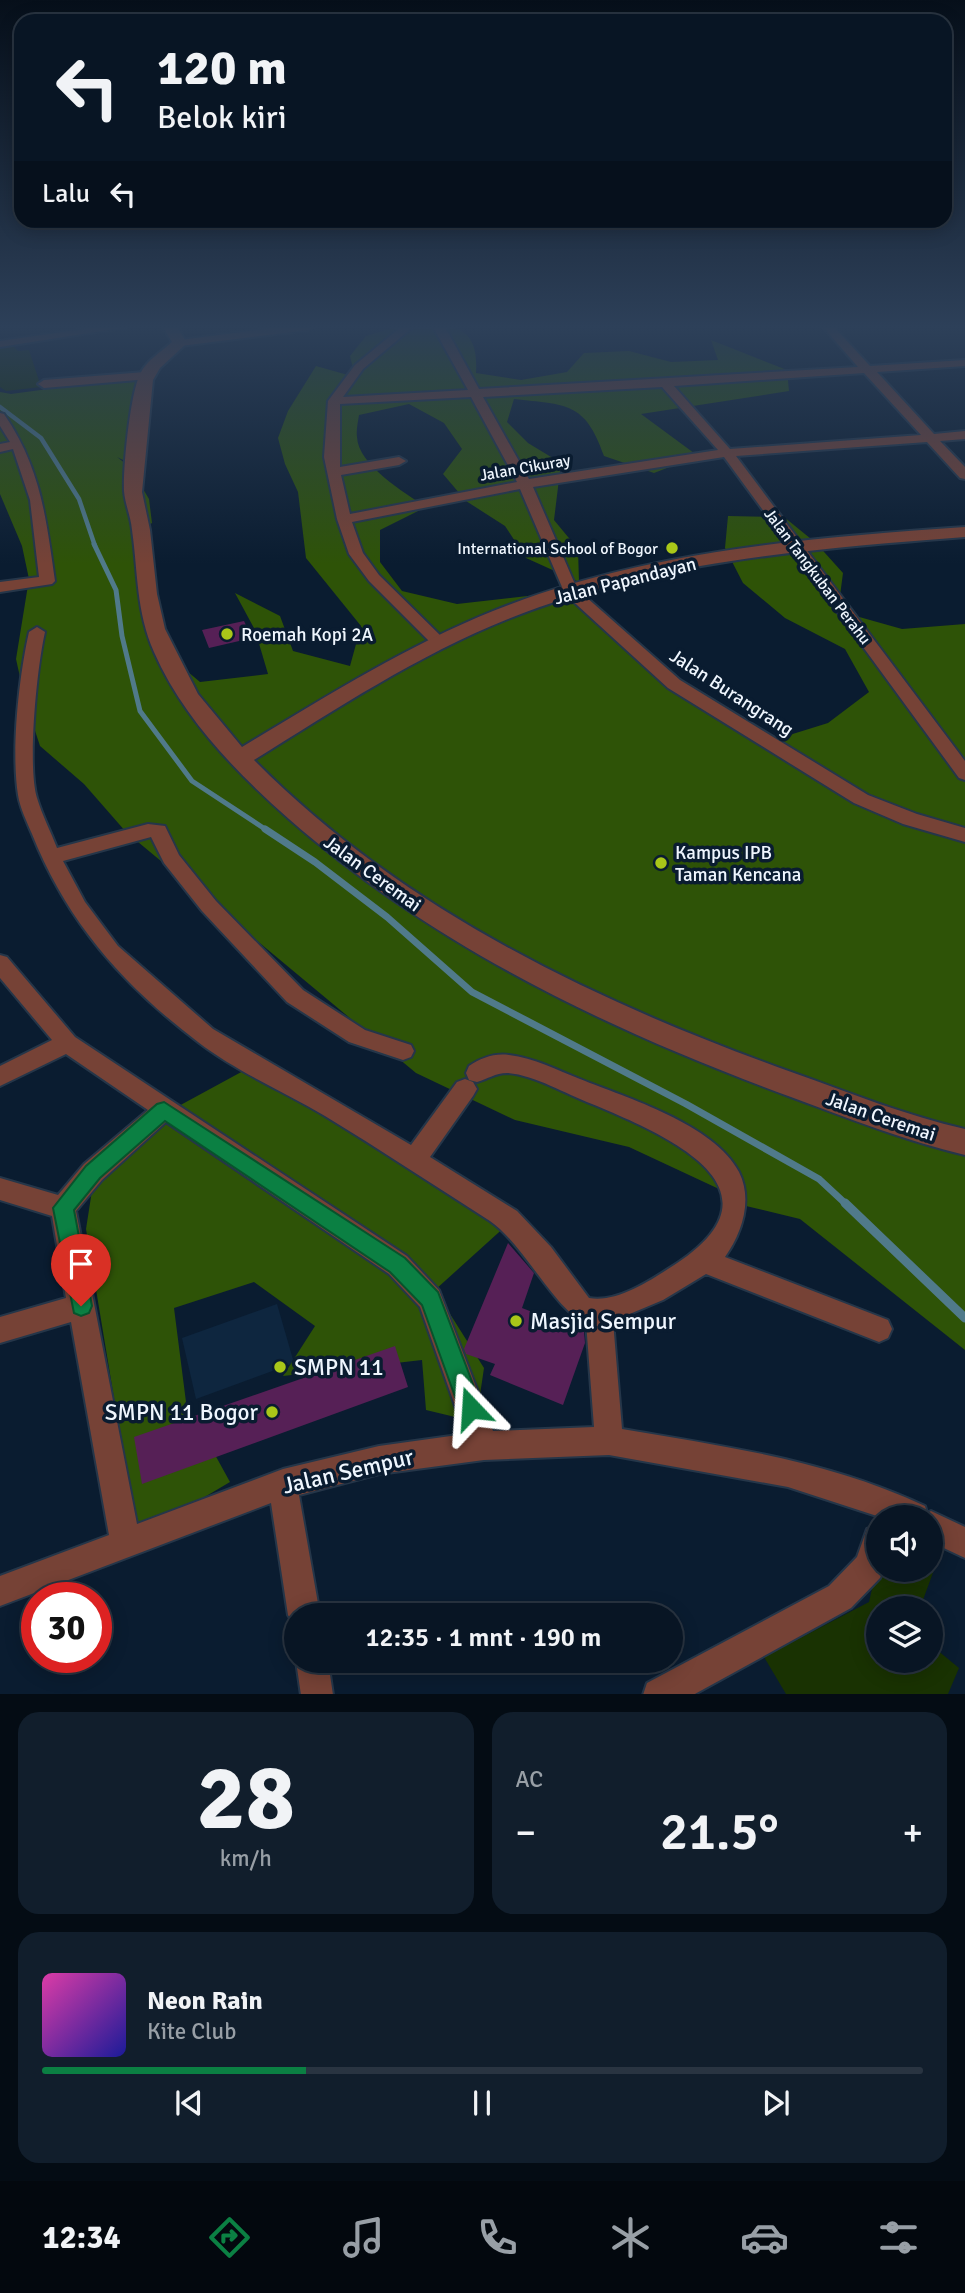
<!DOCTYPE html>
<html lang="id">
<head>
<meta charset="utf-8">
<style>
  body { margin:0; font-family:Signika,sans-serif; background:#111e2c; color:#f1f3f6; height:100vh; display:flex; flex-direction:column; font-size:26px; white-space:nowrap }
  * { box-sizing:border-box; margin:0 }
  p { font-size:23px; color:#989fa6 }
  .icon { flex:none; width:38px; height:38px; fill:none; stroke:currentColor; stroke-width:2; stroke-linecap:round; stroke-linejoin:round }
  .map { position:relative; height:1694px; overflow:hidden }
  .side { display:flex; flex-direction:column; gap:18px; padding:18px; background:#040c14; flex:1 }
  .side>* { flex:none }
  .banner { position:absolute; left:14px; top:14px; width:938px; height:214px; border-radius:21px; box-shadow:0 4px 18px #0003,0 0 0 2px #293441; background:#081524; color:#f1f3f6; overflow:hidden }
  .tools { position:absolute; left:866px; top:1505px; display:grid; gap:14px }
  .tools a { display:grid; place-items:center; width:77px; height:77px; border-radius:50%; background:#081524; box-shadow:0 4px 18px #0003,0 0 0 2px #293441; font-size:35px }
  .speed { position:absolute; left:21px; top:1582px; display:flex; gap:14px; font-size:35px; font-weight:700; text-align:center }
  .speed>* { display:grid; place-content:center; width:91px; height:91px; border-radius:50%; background:#081524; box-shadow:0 4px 18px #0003,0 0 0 2px #293441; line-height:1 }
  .speed .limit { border:10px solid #d22; background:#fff; color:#111 }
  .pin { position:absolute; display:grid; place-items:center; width:60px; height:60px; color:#fff; margin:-72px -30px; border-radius:50% 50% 50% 0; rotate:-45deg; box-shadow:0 0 7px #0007 }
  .pin .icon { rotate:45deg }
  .me { position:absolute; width:77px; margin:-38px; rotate:340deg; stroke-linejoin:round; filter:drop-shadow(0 0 5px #0008) }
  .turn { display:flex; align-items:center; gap:24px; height:147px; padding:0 28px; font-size:32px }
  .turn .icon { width:91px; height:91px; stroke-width:2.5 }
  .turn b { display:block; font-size:49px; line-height:60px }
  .then { display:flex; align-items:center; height:66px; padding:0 28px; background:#0003; gap:14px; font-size:26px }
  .big { font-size:52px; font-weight:600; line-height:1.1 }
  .side .card { flex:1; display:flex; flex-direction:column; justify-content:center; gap:10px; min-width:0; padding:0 24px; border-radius:21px; background:#111e2c }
  .side .dial { align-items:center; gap:0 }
  .dial b { font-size:91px; line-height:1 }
  .song { display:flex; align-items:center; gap:21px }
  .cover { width:84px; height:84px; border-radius:10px; background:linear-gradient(135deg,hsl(320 70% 55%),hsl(240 70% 35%)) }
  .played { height:7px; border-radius:4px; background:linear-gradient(90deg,#0b8043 30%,#293441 30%) }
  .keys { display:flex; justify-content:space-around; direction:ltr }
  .heat { display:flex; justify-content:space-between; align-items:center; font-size:38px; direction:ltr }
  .side .tiles { flex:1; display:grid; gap:18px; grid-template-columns:1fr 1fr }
  .card:last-child { grid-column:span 2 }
  .trip { position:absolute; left:284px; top:1603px; width:399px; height:70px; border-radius:35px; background:#081524; box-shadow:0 4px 18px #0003,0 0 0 2px #293441; font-weight:600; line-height:70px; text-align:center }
  .tabs { display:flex; height:112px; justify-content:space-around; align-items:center; background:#03080e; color:#989fa6 }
  .tabs .icon { width:49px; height:49px }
  .tabs .on { color:#0b8043 }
  .tabs b { font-size:32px; color:#f1f3f6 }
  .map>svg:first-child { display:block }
</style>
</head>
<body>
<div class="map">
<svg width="965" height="1695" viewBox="0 0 965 1695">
  <rect width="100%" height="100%" fill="#0a1c30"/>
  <!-- built -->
  <path fill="#0e263f" d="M 277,1304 L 294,1363 L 196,1399 L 182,1338 Z"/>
  <!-- green -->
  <path fill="#193202" d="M 13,346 L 18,351 L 29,350 L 41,387 L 6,391 L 0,387 L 0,348 Z
    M 931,1548 L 941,1551 L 920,1608 L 878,1608 L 878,1661 L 931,1661 L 931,1645 L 959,1668 L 948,1694 L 786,1694 L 764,1657 L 869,1602 L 878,1563 L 878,1570 L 931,1570 Z"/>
  <!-- forest -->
  <path fill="#2e5307" d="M 394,327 C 437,327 480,313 476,373 L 521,380 L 567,372 L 584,353 L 629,351 L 671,362 L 718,360 L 711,340 L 787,370 L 789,391 L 641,414 L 698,456 L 654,473 L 604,456 C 585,401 566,405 514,399 L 507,422 L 528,443 L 561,463 L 554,520 L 578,549 L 579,582 L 526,558 L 505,526 L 466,501 L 443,474 L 462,449 L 444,423 L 409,404 L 359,415 C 358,422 356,430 357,437 C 358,465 405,493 426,507 L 380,530 L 380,562 L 402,591 L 457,604 L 570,591 L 622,640 L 767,742 L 828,723 L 869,692 L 845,649 L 785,618 L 743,583 L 725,548 L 728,516 L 784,517 L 816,543 L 843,573 L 838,611 L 902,629 L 965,624 L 965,1350 L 800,1219 L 746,1206 L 734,1196 L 629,1147 L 515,1120 L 416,1073 L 126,832 L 84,784 L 40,746 L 25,700 L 16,659 L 29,579 L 22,546 L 0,494 L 0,392 L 11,394 L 145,376 L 131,464 L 117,457 L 130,467 L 149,499 L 152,523 L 136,532 L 137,576 L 162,650 L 200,682 L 268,674 L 255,630 L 235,593 L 280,616 L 293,651 L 350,666 L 361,626 L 306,558 L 298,492 L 285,464 L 278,438 L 288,411 L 316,366 L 355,377 L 350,356 L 366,336 Z
    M 256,1064 L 508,1224 L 435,1290 L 484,1368 L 476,1422 L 426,1410 L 422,1360 L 283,1376 L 315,1326 L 254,1282 L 174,1308 L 186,1402 L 230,1482 L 137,1537 L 86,1229 L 93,1184 L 164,1114 Z"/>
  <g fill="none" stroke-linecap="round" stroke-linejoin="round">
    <!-- stream-far3 -->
    <path stroke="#507a8a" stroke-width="4.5" d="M 0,407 L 41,438 L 79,499 L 95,546"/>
    <!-- stream-far2 -->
    <path stroke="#507a8a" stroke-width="5" d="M 94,544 L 116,590 L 122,636 L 140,711 L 192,781 L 268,831"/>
    <!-- stream-far1 -->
    <path stroke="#507a8a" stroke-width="7" d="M 265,829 L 315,862 L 387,917 L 472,992 L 686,1104 L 819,1179 L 847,1205"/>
    <!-- stream -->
    <path stroke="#507a8a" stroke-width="9" d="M 845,1203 L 965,1318"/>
  </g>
  <!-- building -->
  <path fill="#562056" d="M 244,621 L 252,638 L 209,648 L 202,630 Z
    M 508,1243 L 534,1273 L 522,1308 L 584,1332 L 585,1343 L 563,1405 L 490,1375 L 495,1364 L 466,1354 L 464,1349 Z
    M 395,1346 L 408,1387 L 142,1484 L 134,1437 Z"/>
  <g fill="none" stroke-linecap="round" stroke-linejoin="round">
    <!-- minor casing -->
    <g stroke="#253649" stroke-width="4">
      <path id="minor" d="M 98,327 L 127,327 L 0,347 L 0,341 Z
        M 281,327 L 313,327 L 308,330 L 180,346 L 174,343 L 180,340 Z
        M 401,327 L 413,327 L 363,369 L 343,397 L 468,390 L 433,327 L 445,327 L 479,389 L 858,367 L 823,327 L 834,327 L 870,366 L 965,360 L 965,366 L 877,372 L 934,434 L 965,431 L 965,439 L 940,441 L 965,467 L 965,479 L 960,478 L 927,442 L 736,456 L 965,761 L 965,780 L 959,778 L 724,457 L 533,487 L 577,589 L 680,680 L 868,795 L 917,814 L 965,828 L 965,842 L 903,824 L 854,803 L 668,688 L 565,594 L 520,489 L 352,522 L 363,553 L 379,575 L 447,642 L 439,647 L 433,645 L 369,581 L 349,554 L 337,519 L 324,457 L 328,401 L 355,365 ZM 864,373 L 921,435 L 730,449 L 674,386 ZM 662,387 L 718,450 L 529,479 L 483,397 ZM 471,397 L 517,482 L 350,514 L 341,475 L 399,465 L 406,461 L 399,457 L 340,467 L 340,404 Z
        M 145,372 L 151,376 L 149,379 L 44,388 L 38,384 L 44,380 Z
        M 0,413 L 4,414 C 41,468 46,518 55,581 L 52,584 L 0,592 L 0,582 L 39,577 L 30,500 L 13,449 L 0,452 L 0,444 L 10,442 L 0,426 Z
        M 37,627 L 45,632 C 37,667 27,765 37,798 C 42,815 51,832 57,848 L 148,824 L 165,826 L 179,855 L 216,901 L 303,990 L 365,1030 L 411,1045 L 414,1051 L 411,1057 L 403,1060 L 349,1042 L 287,1002 L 202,911 L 164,863 L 151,837 L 63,861 L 85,902 L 118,946 L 213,1029 L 411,1145 L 457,1082 L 465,1079 L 473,1082 L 477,1089 L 473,1096 L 430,1157 L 517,1211 L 551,1247 L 589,1298 C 615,1303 648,1282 668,1269 C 796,1191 669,1136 592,1104 C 565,1094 535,1075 507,1073 C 495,1073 488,1079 477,1082 L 469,1080 L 466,1073 L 469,1066 C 481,1058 494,1053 509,1055 C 534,1058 557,1070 580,1079 C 627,1098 714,1124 739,1172 C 753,1200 742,1233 725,1257 L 888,1320 L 892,1329 L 888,1338 L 879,1342 L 706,1274 L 663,1300 L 613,1321 L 622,1429 C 727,1447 827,1460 925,1506 L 927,1513 L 931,1511 L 965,1527 L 965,1558 L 931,1542 L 931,1517 L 880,1517 L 788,1487 L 609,1455 L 484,1460 L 379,1474 L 299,1495 L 320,1615 L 296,1615 L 296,1627 L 288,1615 L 271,1503 L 0,1606 L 0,1576 L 109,1535 L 71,1322 L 0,1343 L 0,1317 L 66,1298 L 52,1216 L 0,1200 L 0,1178 L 58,1195 L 84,1164 L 148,1110 L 66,1054 L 0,1086 L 0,1066 L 52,1040 L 0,978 L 0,955 L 7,957 L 75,1037 L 407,1256 L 439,1290 L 493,1431 L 594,1427 L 586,1322 C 558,1315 523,1243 490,1221 C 435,1186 381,1150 325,1116 C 283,1091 237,1072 198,1042 C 123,985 67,922 32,834 C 27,822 20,808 18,795 C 11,750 19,676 29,632 ZM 166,1122 L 389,1274 L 420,1307 L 465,1434 L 379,1446 L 283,1469 L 137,1524 L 76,1211 L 102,1180 Z
        M 878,1525 L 878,1570 L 883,1570 L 880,1578 L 851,1608 L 693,1695 L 643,1695 L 647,1683 L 829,1586 L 857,1557 L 867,1529 Z
        M 296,1661 L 328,1661 L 333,1695 L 301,1695 Z"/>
    </g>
    <!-- tertiary casing -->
    <g stroke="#253649" stroke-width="4">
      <path id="tertiary" d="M 163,327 L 177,327 L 187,343 L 160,368 L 153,380 L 142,492 L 150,530 L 157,594 L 165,629 L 198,694 L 242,747 C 324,698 404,647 493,611 C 642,551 807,538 965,527 L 965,537 C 811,549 653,561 508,619 C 418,655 336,709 254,760 C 402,910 598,1003 794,1073 C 850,1093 907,1116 965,1129 L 965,1155 C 906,1141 848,1118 791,1097 C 609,1030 436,948 289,819 C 236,772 183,718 154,652 C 136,611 138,572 132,530 C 131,517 125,504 124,491 C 123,467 130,395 140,374 C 146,361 161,352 172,342 Z"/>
    </g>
    <!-- minor -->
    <use href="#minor" fill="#764236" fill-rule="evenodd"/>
    <!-- tertiary -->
    <use href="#tertiary" fill="#764236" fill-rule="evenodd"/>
  </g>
  <!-- sky -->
  <linearGradient id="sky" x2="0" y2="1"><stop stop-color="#060f1a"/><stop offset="0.58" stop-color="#2d4059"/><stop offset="1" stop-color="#2d4059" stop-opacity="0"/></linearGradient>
  <rect width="965" height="564" fill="url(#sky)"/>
  <!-- route -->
  <path fill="#0b8043" stroke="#07532c" stroke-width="2" d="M 164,1102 L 405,1258 L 438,1292 L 482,1408 L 479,1416 L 471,1419 L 462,1416 L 422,1305 L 390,1272 L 165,1121 L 100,1178 L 74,1210 L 92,1306 L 89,1313 L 81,1316 L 74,1313 L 53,1208 L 86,1166 L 157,1104 Z"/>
  <!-- markers -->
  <g fill="#a9c719" stroke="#0a1c30" stroke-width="2.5">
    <circle cx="672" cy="548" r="7"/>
    <circle cx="227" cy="634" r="7"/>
    <circle cx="661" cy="863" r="7"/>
    <circle cx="516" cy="1321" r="7"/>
    <circle cx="280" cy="1367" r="7"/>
    <circle cx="272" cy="1412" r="7"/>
  </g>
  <g text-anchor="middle" stroke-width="7" stroke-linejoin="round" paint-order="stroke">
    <!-- far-street labels -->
    <g font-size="16" fill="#eff6fe" stroke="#0a1c30">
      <text transform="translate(525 467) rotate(-10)" y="6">Jalan Cikuray</text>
      <text transform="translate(818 576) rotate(53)" y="6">Jalan Tangkuban Perahu</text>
    </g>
    <!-- far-poi labels -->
    <g font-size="16" fill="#eff6fe" stroke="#0a1c30" text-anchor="end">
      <text x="658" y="554">International School of Bogor</text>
    </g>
    <!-- street labels -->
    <g font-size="19" fill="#eff6fe" stroke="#0a1c30">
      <text transform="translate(625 580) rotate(-14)" y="7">Jalan Papandayan</text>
      <text transform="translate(732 692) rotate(33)" y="7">Jalan Burangrang</text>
      <text transform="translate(373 873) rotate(36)" y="7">Jalan Ceremai</text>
      <text transform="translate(881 1116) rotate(19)" y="7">Jalan Ceremai</text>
    </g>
    <!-- poi labels -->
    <g font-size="19" fill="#eff6fe" stroke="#0a1c30" text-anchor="start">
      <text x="241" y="641">Roemah Kopi 2A</text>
      <text x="675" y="859">Kampus IPB<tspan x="675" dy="22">Taman Kencana</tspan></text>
    </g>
    <!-- near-poi labels -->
    <g font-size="23" fill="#eff6fe" stroke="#0a1c30" text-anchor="start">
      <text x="530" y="1329">Masjid Sempur</text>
      <text x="294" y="1375">SMPN 11</text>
      <text x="258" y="1420" text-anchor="end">SMPN 11 Bogor</text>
    </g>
    <!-- near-street labels -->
    <g font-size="23" fill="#eff6fe" stroke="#0a1c30">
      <text transform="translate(348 1471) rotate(-13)" y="8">Jalan Sempur</text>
    </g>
  </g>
</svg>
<div class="tools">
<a><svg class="icon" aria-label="sound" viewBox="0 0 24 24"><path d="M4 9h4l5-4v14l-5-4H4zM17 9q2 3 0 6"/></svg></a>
<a><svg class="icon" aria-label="layers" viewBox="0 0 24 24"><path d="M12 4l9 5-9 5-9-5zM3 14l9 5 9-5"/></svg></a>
</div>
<div class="speed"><div class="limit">30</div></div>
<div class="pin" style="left:81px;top:1306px;background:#d93025"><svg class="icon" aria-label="arrive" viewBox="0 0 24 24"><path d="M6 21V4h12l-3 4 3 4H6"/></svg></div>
<svg class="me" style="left:471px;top:1408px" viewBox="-20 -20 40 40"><path d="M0-17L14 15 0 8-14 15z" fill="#0b8043" stroke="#fff" stroke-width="4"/></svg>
<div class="trip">12:35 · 1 mnt · 190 m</div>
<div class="banner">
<div class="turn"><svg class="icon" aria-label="left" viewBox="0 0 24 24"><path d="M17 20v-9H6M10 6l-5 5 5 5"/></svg><div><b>120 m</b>Belok kiri</div></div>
<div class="then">Lalu<svg class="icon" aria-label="left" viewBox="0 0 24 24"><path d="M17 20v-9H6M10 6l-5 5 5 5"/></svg></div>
</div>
</div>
<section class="side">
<div class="tiles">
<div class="card dial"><b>28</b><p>km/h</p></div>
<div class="card"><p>AC</p>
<div class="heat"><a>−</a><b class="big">21.5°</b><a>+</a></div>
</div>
<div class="card">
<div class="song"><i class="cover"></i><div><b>Neon Rain</b><p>Kite Club</p></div></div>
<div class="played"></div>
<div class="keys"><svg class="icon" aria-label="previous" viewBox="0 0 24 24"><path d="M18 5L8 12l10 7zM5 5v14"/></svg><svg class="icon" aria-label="pause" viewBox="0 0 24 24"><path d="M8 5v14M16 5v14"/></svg><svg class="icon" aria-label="next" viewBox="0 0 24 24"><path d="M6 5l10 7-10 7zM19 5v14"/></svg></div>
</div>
</div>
</section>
<nav class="tabs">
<b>12:34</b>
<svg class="icon on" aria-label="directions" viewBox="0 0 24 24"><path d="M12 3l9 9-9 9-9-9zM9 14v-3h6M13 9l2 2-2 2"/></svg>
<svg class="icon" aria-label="music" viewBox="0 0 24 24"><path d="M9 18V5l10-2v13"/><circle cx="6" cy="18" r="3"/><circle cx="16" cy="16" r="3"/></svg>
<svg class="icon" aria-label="phone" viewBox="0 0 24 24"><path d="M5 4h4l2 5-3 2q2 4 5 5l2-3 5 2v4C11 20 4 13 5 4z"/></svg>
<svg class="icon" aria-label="climate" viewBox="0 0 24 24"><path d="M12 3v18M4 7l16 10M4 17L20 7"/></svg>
<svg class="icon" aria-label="car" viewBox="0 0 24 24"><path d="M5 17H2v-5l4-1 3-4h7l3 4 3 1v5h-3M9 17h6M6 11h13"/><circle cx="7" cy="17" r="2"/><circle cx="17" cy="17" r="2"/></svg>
<svg class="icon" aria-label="filters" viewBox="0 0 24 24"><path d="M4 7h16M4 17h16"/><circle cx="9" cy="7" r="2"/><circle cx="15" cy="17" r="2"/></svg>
</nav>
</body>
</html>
